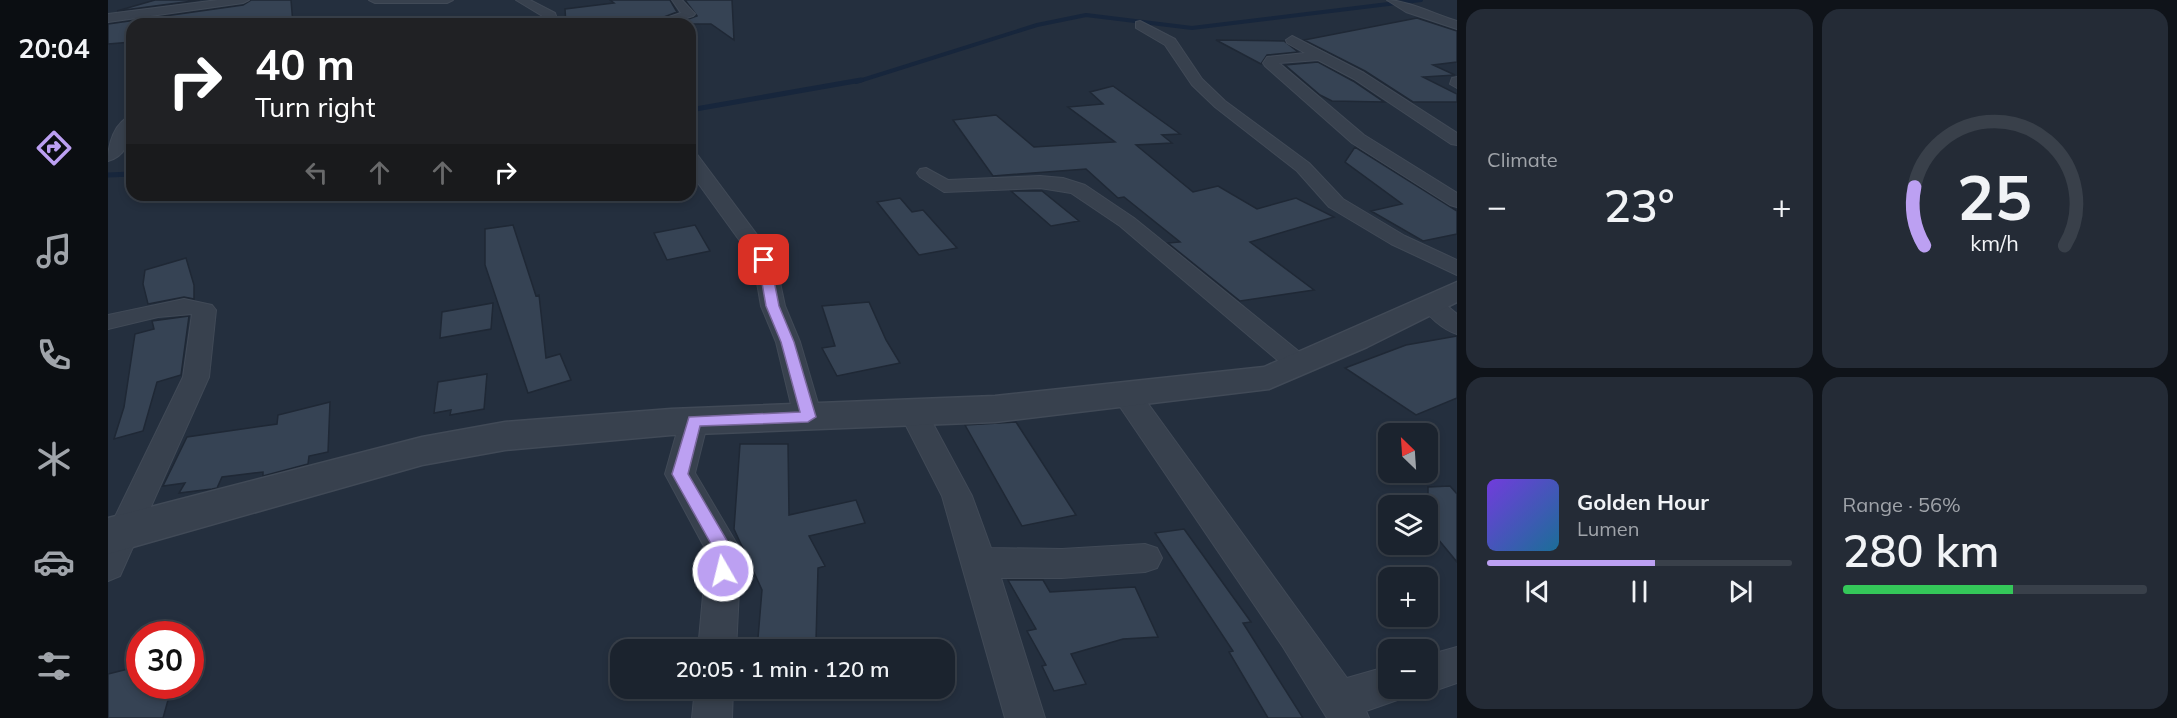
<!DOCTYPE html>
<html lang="en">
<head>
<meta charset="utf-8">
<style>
  body { margin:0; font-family:Mulish,sans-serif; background:#242b36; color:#f1f3f6; height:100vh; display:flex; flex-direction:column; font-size:22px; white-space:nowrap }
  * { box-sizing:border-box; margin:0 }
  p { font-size:20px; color:#a0a4aa }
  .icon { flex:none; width:33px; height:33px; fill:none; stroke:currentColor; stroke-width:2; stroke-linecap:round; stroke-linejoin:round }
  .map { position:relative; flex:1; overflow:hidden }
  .sheet { display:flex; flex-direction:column; gap:9px; padding:9px; background:#0f1319; width:720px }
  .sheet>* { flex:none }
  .banner { position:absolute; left:18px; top:18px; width:570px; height:183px; border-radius:18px; box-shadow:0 3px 9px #0003,0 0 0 2px #39404a; background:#202124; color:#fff; overflow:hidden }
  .needle { width:39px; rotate:335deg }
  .fabs { position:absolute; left:1270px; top:423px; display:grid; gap:12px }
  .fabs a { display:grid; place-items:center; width:60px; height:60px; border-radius:12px; background:#1b232e; box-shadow:0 3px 9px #0003,0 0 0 2px #39404a; font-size:30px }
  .speed { position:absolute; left:18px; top:621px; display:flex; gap:12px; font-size:30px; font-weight:700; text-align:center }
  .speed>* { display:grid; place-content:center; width:78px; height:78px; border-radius:50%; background:#1b232e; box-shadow:0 3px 9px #0003,0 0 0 2px #39404a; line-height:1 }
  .speed .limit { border:9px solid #d22; background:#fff; color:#111 }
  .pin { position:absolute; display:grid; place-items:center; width:51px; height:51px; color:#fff; margin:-26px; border-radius:12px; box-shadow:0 3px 9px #0006 }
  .me { position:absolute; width:66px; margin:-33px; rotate:352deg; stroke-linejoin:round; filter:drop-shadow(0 0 4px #0008) }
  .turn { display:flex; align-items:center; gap:21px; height:126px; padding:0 30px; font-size:27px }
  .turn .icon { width:78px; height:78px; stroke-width:2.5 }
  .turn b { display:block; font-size:42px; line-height:51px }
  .lanes { display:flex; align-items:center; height:57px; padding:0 30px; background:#0003; justify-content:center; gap:30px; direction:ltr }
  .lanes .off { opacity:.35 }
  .big { font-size:45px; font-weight:600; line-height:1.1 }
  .sheet .tile { flex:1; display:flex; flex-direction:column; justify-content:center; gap:9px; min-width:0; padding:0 21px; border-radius:18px; background:#242b36 }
  .sheet .dial { align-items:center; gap:0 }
  .dial svg { height:156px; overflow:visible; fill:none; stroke:#39404a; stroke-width:7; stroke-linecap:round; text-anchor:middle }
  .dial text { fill:#f1f3f6; stroke:none }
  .song { display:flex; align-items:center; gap:18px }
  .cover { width:72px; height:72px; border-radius:9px; background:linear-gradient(135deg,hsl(260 70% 55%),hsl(200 70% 35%)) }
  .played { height:6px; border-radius:3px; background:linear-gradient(90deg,#bca0f2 55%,#39404a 55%) }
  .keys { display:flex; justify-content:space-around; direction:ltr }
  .heat { display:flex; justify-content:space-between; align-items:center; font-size:33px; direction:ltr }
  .charge { height:9px; border-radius:4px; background:linear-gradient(90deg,#34c759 56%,#39404a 0) }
  .sheet .tiles { flex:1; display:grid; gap:9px; grid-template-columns:repeat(2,1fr) }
  .trip { position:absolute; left:502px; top:639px; width:345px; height:60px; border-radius:18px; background:#1b232e; box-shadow:0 3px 9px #0003,0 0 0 2px #39404a; font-weight:600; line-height:60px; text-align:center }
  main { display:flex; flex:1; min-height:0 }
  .tab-bar { display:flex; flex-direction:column; width:108px; justify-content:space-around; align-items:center; background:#0b0e12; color:#a0a4aa }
  .tab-bar .icon { width:42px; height:42px }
  .tab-bar .current { color:#bca0f2 }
  .tab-bar b { font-size:27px; color:#f1f3f6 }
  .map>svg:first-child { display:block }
</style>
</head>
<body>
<main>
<nav class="tab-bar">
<b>20:04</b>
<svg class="icon current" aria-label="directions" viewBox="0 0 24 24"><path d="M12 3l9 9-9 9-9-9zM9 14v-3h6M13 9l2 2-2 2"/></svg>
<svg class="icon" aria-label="music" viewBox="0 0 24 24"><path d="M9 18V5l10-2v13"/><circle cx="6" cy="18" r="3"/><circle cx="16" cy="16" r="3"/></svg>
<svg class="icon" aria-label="phone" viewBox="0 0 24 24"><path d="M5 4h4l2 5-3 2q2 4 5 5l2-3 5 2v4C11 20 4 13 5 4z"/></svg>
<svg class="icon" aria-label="climate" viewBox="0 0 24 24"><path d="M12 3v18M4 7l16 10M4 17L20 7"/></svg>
<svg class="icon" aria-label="car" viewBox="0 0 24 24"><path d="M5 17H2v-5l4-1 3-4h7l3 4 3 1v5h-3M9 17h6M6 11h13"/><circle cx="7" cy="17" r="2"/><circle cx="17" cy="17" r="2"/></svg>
<svg class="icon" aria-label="filters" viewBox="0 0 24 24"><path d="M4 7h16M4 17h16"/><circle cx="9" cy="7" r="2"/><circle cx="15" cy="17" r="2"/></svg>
</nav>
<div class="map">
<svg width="1349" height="718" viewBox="0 0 1349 718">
  <rect width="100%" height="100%" fill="#242f3e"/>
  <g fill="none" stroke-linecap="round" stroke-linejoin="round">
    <!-- stream-far1 -->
    <path stroke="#17263c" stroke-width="4" d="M 748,82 L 929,25 L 978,15 L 1084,28 L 1313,0"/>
    <!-- stream -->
    <path stroke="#17263c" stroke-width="5" d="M 582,110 L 753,80
      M 0,175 L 24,174"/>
  </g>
  <!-- building -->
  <path fill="#364354" stroke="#1f2835" stroke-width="1.5" d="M 47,0 L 92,0 L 9,11 Z
    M 143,0 L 183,0 L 185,24 L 24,24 L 24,42 L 0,44 L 0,24 L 135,5 Z
    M 502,0 L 562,0 L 569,12 L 538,24 L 458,24 L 457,9 L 506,3 Z
    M 577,0 L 624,0 L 626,40 L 603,24 L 567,24 L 589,16 Z
    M 1309,18 L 1349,31 L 1349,62 L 1325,65 L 1347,75 L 1315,77 L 1349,94 L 1349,102 L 1305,102 L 1257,71 L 1196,40 Z
    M 1108,40 L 1176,41 L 1190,52 L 1159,55 L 1153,64 Z
    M 1210,62 L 1245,81 L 1276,102 L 1224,101 L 1212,95 L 1177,65 Z
    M 1005,86 L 1072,134 L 1054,135 L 1064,143 L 1028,145 L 1085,192 L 1110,186 L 1149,209 L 1188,198 L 1226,217 L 1142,242 L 1206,290 L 1132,301 L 1060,243 L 1072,242 L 1016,197 L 1010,198 L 978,169 L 885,176 L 845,120 L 888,115 L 926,147 L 1007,142 L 960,107 L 995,104 L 982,92 Z
    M 1247,147 L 1349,211 L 1349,234 L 1315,241 L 1263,211 L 1294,204 L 1237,162 Z
    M 903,191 L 934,191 L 971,221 L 943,226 Z
    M 792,198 L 804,212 L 815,210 L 849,248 L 811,255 L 769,202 Z
    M 405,225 L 428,296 L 431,295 L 438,358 L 452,354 L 463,380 L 420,393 L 377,265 L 377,229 Z
    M 587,225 L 602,251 L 559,260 L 546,233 Z
    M 78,258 L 86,285 L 86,299 L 76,297 L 40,304 L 35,284 L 37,270 Z
    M 761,302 L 778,340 L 792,363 L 729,376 L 714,348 L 727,346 L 714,306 Z
    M 385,303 L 383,329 L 332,338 L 334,312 Z
    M 81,316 L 73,375 L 49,382 L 35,431 L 6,439 L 16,407 L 27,334 L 46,329 L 44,321 Z
    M 1349,336 L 1349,398 L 1308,415 L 1237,368 L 1298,345 Z
    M 379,374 L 376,409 L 342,415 L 343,410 L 326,413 L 330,382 Z
    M 222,402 L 220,452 L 201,456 L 200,464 L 155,476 L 155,472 L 114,477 L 109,488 L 104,489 L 71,493 L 77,483 L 55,486 L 79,437 L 169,424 L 170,415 Z
    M 908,422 L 968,515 L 914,526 L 857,425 Z
    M 632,444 L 680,444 L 681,515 L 748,500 L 757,523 L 701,536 L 717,566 L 710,568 L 708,641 L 650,638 L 654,590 L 626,529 Z
    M 1342,486 L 1349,494 L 1349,562 L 1320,527 L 1320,487 Z
    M 1076,529 L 1143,622 L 1135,623 L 1195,718 L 1160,718 L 1121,652 L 1125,651 L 1047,533 Z
    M 900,580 L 935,580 L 942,592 L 1027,587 L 1050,637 L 1015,639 L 963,654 L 978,684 L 946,691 L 934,666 L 938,665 L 919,631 L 928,629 Z
    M 32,666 L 32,686 L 64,686 L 55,718 L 0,718 L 0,674 Z"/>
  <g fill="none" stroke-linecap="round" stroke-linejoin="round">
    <!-- minor casing -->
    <g stroke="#414a57" stroke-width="2">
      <path id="minor" d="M 110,0 L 141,0 L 135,3 L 0,22 L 0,14 Z
        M 261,0 L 345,0 L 339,3 L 267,3 Z
        M 408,0 L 422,0 L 447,13 L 451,24 L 439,24 L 436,17 Z
        M 564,0 L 574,0 L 587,14 L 585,16 L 559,24 L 540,24 L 573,13 Z
        M 1279,0 C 1298,0 1329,15 1349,21 L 1349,29 L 1298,12 Z
        M 1032,21 L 1067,39 L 1094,79 L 1117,101 L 1201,163 L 1235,199 L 1297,236 L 1349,260 L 1349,275 L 1283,244 L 1221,207 L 1189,171 L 1107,107 L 1084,85 L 1057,45 L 1028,28 L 1028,22 Z
        M 1184,36 L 1256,73 L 1349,133 L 1349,145 L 1343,144 L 1246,79 L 1210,60 L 1171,63 L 1256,135 L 1349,193 L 1349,207 L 1342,205 L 1244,143 L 1157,66 L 1155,63 L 1159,57 L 1197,53 L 1179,43 L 1178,40 Z
        M 1349,77 L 1349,88 L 1342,84 L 1344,78 Z
        M 24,116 C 24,134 20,156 0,161 C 0,145 6,121 24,116 Z
        M 582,152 L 588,153 L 667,259 L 677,306 L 692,342 L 714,417 L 710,424 L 700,427 L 690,424 L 686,417 L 668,342 L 653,306 L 645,259 L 582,172 Z
        M 818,168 L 840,180 L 932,176 L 955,178 L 977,185 L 1026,218 L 1199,358 L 1203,364 L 1199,370 L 1190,372 L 1181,370 L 1012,226 L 963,193 L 932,188 L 836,192 L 812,177 L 809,173 L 812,169 Z
        M 1322,296 L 1330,298 L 1349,314 L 1349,334 C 1335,330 1319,315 1310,303 L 1314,298 Z
        M 76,299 L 104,305 L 108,310 L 101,377 L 12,576 L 0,581 L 0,531 L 75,377 L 84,314 L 50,317 L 0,329 L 0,315 Z
        M 1018,385 L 1028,387 L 1239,678 L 1281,666 L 1281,688 L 1299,688 L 1295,698 L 1258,711 L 1261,718 L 1219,718 L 1175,647 L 1008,401 L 1005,394 L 1008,387 Z
        M 805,402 L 815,405 L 864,496 L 883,548 L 954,549 L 1037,544 L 1049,548 L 1054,558 L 1049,568 L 1037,572 L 954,578 L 893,578 L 937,718 L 897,718 L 834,496 L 791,412 L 795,405 Z
        M 586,411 L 596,414 L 600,421 L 587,473 L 633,551 L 628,650 L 590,650 L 599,552 L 557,474 L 572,421 L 576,414 Z
        M 1349,647 L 1349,683 L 1320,693 L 1310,688 L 1320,688 L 1320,655 Z
        M 587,688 L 625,688 L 624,718 L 584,718 Z"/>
    </g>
    <!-- tertiary casing -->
    <g stroke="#414a57" stroke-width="3">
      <path id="tertiary" d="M 1349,282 L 1349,302 L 1259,347 L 1161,389 L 887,422 L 563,435 L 397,450 L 314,465 L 0,554 L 0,518 L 314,437 L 397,422 L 563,409 L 887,396 L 1156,367 Z"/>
    </g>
    <!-- minor -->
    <use href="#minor" fill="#38414e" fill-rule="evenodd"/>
    <!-- tertiary -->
    <use href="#tertiary" fill="#38414e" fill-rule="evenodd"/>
  </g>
  <!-- route -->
  <path fill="#bca0f2" stroke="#7a689d" stroke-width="1.5" d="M 656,256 L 662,260 L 671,306 L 686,342 L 708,417 L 700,422 L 592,426 L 580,474 L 625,551 L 621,576 L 615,579 L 608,576 L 606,571 L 607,551 L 564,474 L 581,417 L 692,412 L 673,342 L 658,306 L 650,260 Z"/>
</svg>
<div class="fabs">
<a><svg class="needle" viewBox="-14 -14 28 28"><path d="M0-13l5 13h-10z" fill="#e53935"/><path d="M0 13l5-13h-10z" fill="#a0a4aa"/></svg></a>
<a><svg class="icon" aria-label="layers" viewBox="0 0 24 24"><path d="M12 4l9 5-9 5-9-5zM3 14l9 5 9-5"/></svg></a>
<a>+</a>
<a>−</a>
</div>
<div class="speed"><div class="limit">30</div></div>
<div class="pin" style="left:656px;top:260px;background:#d93025"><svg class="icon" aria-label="arrive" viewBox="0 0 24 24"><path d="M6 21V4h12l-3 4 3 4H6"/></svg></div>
<svg class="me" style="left:615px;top:571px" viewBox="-20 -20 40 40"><circle r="17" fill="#bca0f2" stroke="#fff" stroke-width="3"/><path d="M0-11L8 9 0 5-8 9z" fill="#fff"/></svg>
<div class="trip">20:05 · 1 min · 120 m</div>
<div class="banner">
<div class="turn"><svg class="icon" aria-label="right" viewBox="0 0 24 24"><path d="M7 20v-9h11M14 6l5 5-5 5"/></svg><div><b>40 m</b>Turn right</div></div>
<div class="lanes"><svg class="icon off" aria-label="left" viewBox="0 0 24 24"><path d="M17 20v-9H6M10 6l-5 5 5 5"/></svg><svg class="icon off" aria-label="ahead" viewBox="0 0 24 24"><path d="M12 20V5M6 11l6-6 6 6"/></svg><svg class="icon off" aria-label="ahead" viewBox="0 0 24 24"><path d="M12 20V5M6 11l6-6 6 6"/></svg><svg class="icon" aria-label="right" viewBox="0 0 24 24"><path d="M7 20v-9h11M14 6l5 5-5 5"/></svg></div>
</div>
</div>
<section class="sheet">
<div class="tiles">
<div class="tile"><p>Climate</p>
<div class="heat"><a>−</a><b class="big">23°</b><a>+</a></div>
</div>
<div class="tile dial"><svg viewBox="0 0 100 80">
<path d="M14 69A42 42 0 1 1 86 69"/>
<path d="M14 69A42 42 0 0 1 9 39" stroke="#bca0f2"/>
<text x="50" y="56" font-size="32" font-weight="700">25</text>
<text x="50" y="72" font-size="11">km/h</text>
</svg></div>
<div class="tile">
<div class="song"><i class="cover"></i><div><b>Golden Hour</b><p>Lumen</p></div></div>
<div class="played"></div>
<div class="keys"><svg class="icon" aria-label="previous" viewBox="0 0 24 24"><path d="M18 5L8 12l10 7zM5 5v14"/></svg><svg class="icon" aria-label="pause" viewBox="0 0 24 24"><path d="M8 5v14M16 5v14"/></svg><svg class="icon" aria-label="next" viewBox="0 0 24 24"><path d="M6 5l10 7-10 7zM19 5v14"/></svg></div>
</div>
<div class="tile"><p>Range · 56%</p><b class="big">280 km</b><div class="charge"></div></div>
</div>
</section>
</main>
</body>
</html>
